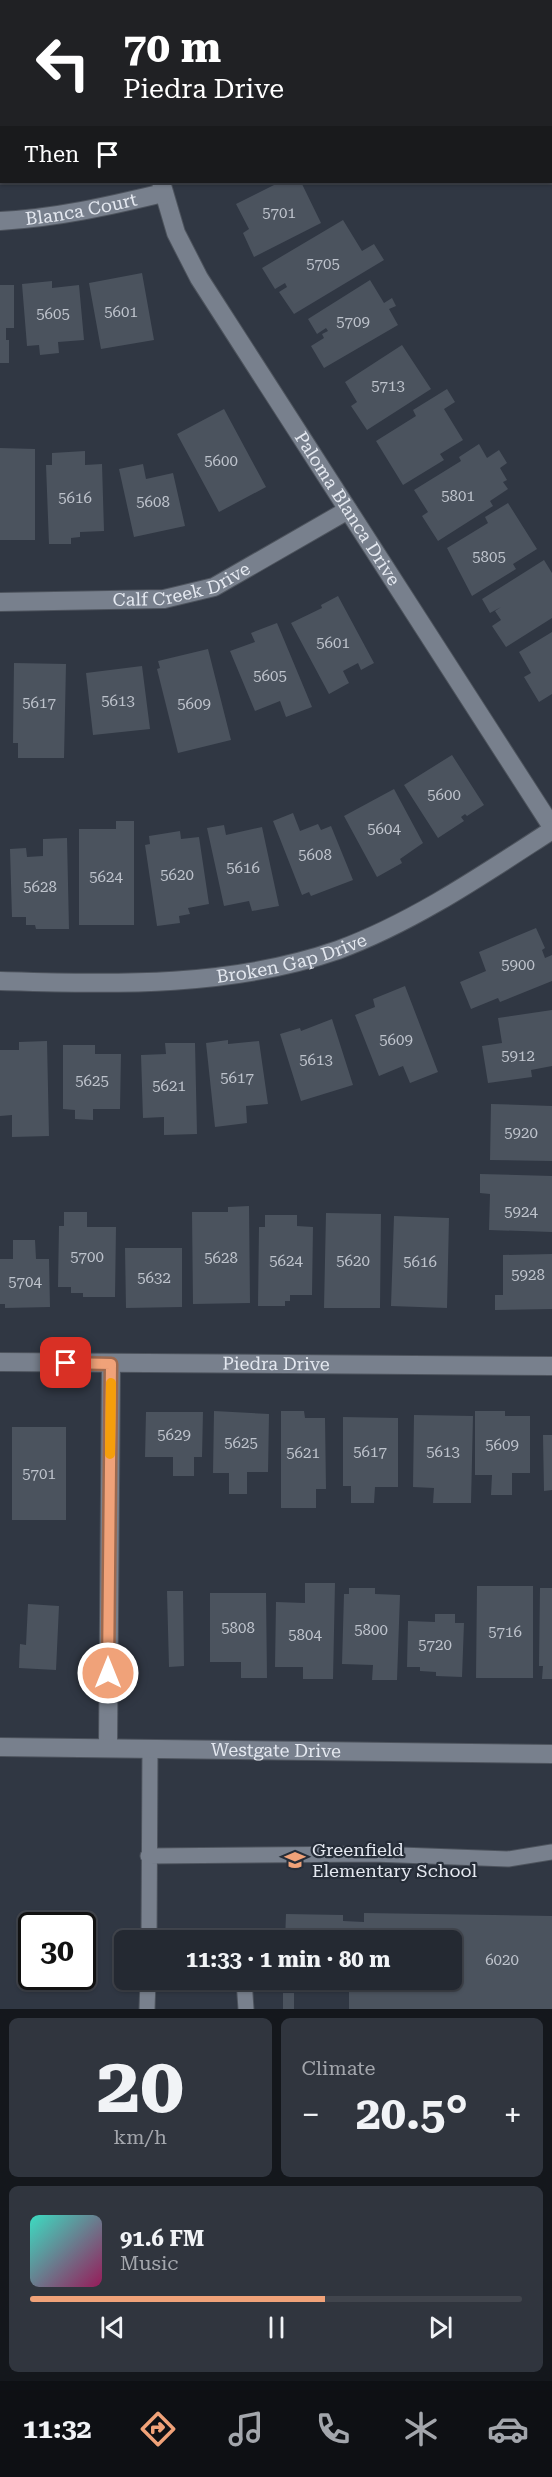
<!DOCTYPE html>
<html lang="en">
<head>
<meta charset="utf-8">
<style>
  body { margin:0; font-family:"Roboto Serif",serif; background:#30353e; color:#f1f3f6; height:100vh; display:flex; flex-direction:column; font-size:22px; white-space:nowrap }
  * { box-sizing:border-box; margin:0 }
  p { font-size:20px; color:#a3a6ac }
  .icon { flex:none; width:33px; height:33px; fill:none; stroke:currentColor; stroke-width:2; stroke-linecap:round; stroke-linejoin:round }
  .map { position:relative; height:2009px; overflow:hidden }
  .details { display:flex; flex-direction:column; gap:9px; padding:9px; background:#14171c; flex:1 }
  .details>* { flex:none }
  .guide { position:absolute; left:0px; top:0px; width:552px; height:183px; box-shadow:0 2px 4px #0004,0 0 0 2px #41454d; background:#202124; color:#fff; overflow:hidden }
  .speed { position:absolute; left:18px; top:1912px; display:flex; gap:12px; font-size:30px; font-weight:700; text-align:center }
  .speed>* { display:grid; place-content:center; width:78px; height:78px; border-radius:50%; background:#242932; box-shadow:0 2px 4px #0004,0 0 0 2px #41454d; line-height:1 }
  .speed .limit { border:3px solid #111; border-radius:9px; background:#fff; color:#111 }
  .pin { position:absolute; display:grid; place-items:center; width:51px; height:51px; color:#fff; margin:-26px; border-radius:12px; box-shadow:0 3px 9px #0006 }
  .me { position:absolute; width:66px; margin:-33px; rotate:0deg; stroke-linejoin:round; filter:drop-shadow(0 0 4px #0008) }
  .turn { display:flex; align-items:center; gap:21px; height:126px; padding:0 24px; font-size:27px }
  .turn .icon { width:78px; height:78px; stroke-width:2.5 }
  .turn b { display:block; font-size:42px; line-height:51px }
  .then { display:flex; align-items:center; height:57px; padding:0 24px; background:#0003; gap:12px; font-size:22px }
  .big { font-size:45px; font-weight:700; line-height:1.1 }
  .details .tile { flex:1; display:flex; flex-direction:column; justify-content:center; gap:9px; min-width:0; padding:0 21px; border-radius:9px; background:#30353e }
  .details .dial { align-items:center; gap:0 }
  .dial b { font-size:78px; line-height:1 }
  .song { display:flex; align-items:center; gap:18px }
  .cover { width:72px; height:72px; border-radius:9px; background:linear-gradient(135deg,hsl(170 70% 55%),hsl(330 70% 35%)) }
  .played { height:6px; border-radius:3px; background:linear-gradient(90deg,#f0a279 60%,#41454d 60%) }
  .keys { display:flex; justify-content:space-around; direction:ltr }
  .heat { display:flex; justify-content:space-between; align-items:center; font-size:33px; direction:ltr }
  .details .tiles { flex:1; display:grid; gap:9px; grid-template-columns:1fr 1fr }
  .tile:last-child { grid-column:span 2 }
  .trip { position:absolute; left:114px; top:1930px; width:348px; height:60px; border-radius:9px; background:#242932; box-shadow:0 2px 4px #0004,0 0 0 2px #41454d; font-weight:700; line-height:60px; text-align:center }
  .dock { display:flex; height:96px; justify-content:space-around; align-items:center; background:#0e1014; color:#a3a6ac }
  .dock .icon { width:42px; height:42px }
  .dock .active { color:#f0a279 }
  .dock b { font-size:27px; color:#f1f3f6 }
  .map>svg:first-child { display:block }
</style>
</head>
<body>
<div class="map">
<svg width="552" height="2009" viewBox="0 0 552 2009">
  <rect width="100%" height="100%" fill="#303743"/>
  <!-- building -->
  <path fill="#4b535e" d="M 280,182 L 301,182 L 321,223 L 254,257 L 243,233 L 249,229 L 236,204 Z
    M 343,220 L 362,251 L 374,244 L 384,260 L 294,314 L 279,292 L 287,287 L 285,283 L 275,289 L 262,268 Z
    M 142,273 L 154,340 L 101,349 L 89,283 Z
    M 370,280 L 384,303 L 392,298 L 396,306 L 389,309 L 398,325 L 324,368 L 311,346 L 324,338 L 322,334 L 328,331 L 326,328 L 317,334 L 308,319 Z
    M 52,281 L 52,288 L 79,285 L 84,340 L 58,342 L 59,353 L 40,355 L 39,345 L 27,346 L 22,284 Z
    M 0,285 L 14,285 L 14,328 L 6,328 L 6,340 L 9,340 L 9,363 L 0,363 Z
    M 402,345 L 431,389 L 367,430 L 351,406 L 357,402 L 345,382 Z
    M 447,389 L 455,402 L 444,409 L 463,440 L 440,454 L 444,460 L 403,485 L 376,441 L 416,416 L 413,410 Z
    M 224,409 L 266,487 L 219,512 L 177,434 Z
    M 479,444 L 487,458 L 499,450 L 507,463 L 500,468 L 507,480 L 503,482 L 508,489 L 490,501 L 493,506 L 438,541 L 422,516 L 428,512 L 414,490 L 461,461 L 459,457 Z
    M 0,448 L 35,449 L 35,540 L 0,540 Z
    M 85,451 L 85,465 L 102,464 L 104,531 L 80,532 L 80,537 L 71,538 L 71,544 L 49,544 L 46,465 L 52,465 L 52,453 Z
    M 143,464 L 146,479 L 173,473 L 185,526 L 134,537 L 119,469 Z
    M 508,503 L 537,549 L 513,564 L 516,569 L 472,596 L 447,548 L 488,523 L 485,517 Z
    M 544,560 L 552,573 L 552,618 L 506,647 L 492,626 L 501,620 L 495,611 L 501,607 L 490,613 L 482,599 Z
    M 338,596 L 374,663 L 361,670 L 358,663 L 343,671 L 349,683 L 329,694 L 291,623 L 322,608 L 321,605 Z
    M 277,623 L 312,707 L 286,717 L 280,701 L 255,711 L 230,651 L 255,642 L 251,633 Z
    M 552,632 L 552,694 L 539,702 L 524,677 L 531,673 L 519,652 Z
    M 208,649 L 231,740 L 178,753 L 157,669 L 160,668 L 158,661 Z
    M 14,663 L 66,664 L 64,758 L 18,758 L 18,743 L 13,743 Z
    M 142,666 L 150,729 L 93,735 L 86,673 Z
    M 452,755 L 484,805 L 467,816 L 465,814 L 461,817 L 464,821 L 438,838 L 404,785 Z
    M 394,789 L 423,843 L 400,859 L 402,863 L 377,877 L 344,816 Z
    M 293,813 L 300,831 L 318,824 L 321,830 L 331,826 L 353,880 L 311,896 L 309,892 L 302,895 L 273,821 Z
    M 116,821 L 134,821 L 134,925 L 79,925 L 79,829 L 116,829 Z
    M 224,825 L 226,835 L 262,827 L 279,906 L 252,911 L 249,901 L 224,906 L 207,828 Z
    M 180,831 L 181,839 L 199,837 L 209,904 L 188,908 L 190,914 L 179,916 L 180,923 L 157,926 L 145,845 L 150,844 L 149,836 Z
    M 67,838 L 69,929 L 36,929 L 35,925 L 26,925 L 26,917 L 12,917 L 10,849 L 26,848 L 27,857 L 43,856 L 43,839 Z
    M 536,928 L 545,948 L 542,950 L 545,958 L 552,955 L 552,981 L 500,1002 L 498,998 L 471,1009 L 460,982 L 486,971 L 479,952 Z
    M 405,986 L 438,1072 L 410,1083 L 403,1066 L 379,1076 L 355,1015 L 375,1007 L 373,999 Z
    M 552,1010 L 552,1066 L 531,1070 L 532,1077 L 488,1083 L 482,1046 L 502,1043 L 498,1018 Z
    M 332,1019 L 353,1085 L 301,1101 L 280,1034 L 300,1028 L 301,1031 Z
    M 228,1040 L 228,1044 L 259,1041 L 268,1104 L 246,1106 L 247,1123 L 215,1127 L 206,1043 Z
    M 47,1041 L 49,1136 L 12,1137 L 12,1115 L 0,1116 L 0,1050 L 19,1050 L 19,1042 Z
    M 165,1043 L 195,1043 L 197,1134 L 164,1135 L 164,1117 L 143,1118 L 141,1055 L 166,1054 Z
    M 63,1045 L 95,1045 L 95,1054 L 121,1054 L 120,1109 L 93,1109 L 93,1120 L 75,1119 L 75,1110 L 63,1109 Z
    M 491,1104 L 552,1106 L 552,1161 L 490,1160 Z
    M 480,1174 L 552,1176 L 552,1232 L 489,1230 L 490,1194 L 480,1193 Z
    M 249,1206 L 250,1303 L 193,1304 L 192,1212 L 228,1212 L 228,1207 Z
    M 64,1212 L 87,1212 L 87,1227 L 116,1227 L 115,1297 L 83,1297 L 83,1293 L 71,1293 L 71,1287 L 58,1287 L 59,1226 L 64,1226 Z
    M 326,1213 L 381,1214 L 380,1308 L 324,1308 Z
    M 265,1215 L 297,1215 L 297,1226 L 313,1227 L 312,1295 L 290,1295 L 290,1301 L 285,1301 L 285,1306 L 258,1306 L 259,1227 L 265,1227 Z
    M 394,1216 L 449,1218 L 447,1308 L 391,1306 Z
    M 13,1240 L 35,1240 L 36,1259 L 49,1259 L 50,1307 L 5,1308 L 5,1304 L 0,1304 L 0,1259 L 13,1259 Z
    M 125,1248 L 182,1248 L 182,1307 L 126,1308 Z
    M 552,1254 L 552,1309 L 495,1310 L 495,1295 L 503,1295 L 503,1255 Z
    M 214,1411 L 269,1414 L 268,1472 L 247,1472 L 247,1494 L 229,1494 L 229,1473 L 213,1473 Z
    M 281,1411 L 304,1411 L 305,1418 L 325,1418 L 326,1489 L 316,1489 L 316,1508 L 281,1508 Z
    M 475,1411 L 505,1411 L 505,1416 L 530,1416 L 530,1473 L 512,1473 L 512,1495 L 491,1495 L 492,1475 L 475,1475 Z
    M 146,1412 L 203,1412 L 202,1457 L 194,1457 L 194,1476 L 173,1476 L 173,1457 L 145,1457 Z
    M 414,1415 L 473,1416 L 471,1503 L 433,1503 L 434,1488 L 413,1487 Z
    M 343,1417 L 398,1418 L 398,1487 L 375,1487 L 374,1503 L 351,1503 L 351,1486 L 343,1486 Z
    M 12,1427 L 66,1427 L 66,1520 L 12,1520 Z
    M 543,1435 L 552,1435 L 552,1490 L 544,1491 Z
    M 305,1583 L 335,1583 L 333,1679 L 303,1679 L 303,1667 L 275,1667 L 276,1602 L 305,1603 Z
    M 477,1586 L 533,1586 L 533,1678 L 476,1678 Z
    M 349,1588 L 375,1588 L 375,1594 L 400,1595 L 397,1680 L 372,1680 L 373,1665 L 342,1664 L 344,1594 L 349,1594 Z
    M 540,1588 L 552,1588 L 552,1679 L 542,1679 L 543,1666 L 539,1666 Z
    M 167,1591 L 183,1591 L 184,1666 L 169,1667 Z
    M 210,1593 L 266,1593 L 267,1678 L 241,1678 L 241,1662 L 210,1662 Z
    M 28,1604 L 59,1606 L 56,1670 L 19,1668 L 20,1644 L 26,1645 Z
    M 435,1614 L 455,1614 L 455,1623 L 464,1623 L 462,1677 L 436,1676 L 436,1672 L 420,1671 L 420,1667 L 407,1667 L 408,1621 L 435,1622 Z
    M 364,1913 L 552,1916 L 552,2009 L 349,2009 L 349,1980 L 452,1980 L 452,1941 L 285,1941 L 286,1914 L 343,1915 L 343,1921 L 364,1922 Z
    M 283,1993 L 294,1993 L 294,2009 L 283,2009 Z"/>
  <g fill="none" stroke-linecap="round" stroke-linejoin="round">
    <!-- lane casing -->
    <g stroke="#4d535d" stroke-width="17">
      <path id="lane" d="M 148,1856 L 373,1854 L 508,1859 L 552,1852
        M 149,1940 L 211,1941
        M 149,1941 L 150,1749
        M 244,1980 L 246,2009
        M 147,2009 L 148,1980"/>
    </g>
    <!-- street casing -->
    <g stroke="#4d535d" stroke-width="20">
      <g id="street">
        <path d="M 161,2 L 162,0"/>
        <path id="s1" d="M 161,182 L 176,233 L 199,278 L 552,827"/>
        <path id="s2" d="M 0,221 C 56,218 109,206 163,193"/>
        <path id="s3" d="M 0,602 L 164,599 L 214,587 L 348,510"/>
        <path id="s4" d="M 0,981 C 113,984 229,988 338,950 C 414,922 484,874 552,830"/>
        <path id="s5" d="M 0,1362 L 552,1366"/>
        <path d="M 108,1746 L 111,1363"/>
        <path id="s6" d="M 0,1747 L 552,1754"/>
      </g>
    </g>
    <!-- lane -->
    <use href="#lane" stroke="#78808d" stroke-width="15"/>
    <!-- street -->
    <use href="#street" stroke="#78808d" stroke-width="18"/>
  </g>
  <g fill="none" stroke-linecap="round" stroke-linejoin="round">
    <!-- route casing -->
    <g stroke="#9c694f" stroke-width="15">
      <path id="route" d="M 66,1363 L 111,1364 L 108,1673"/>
    </g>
    <!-- route -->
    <use href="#route" stroke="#f0a279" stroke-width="10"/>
    <!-- slow -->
    <path stroke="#f59e0b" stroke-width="10" d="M 110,1454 L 111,1383"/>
  </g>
  <!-- icons -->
  <defs>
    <g id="school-bare" transform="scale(1.62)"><path d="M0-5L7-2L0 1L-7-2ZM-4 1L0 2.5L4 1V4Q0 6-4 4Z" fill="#f0a279" stroke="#262d38" stroke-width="2.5" paint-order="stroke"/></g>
  </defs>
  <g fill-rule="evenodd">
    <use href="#school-bare" x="295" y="1860"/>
  </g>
  <g text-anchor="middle" stroke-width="4.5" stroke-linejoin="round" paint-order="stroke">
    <!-- number labels -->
    <g font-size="15" fill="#bec3cc">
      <text x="279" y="218">5701</text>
      <text x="323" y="269">5705</text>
      <text x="121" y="317">5601</text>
      <text x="53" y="319">5605</text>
      <text x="353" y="327">5709</text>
      <text x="388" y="391">5713</text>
      <text x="221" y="466">5600</text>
      <text x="458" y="501">5801</text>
      <text x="75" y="503">5616</text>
      <text x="153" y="507">5608</text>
      <text x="489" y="562">5805</text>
      <text x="333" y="648">5601</text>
      <text x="270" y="681">5605</text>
      <text x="118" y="706">5613</text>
      <text x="39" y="708">5617</text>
      <text x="194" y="709">5609</text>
      <text x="444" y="800">5600</text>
      <text x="384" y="834">5604</text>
      <text x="315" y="860">5608</text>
      <text x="243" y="873">5616</text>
      <text x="177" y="880">5620</text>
      <text x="106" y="882">5624</text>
      <text x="40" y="892">5628</text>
      <text x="518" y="970">5900</text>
      <text x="396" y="1045">5609</text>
      <text x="518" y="1061">5912</text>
      <text x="316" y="1065">5613</text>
      <text x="237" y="1083">5617</text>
      <text x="92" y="1086">5625</text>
      <text x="169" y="1091">5621</text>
      <text x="521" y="1138">5920</text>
      <text x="521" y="1217">5924</text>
      <text x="87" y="1262">5700</text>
      <text x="221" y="1263">5628</text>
      <text x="286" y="1266">5624</text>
      <text x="353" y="1266">5620</text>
      <text x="420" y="1267">5616</text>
      <text x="528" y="1280">5928</text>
      <text x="154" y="1283">5632</text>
      <text x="25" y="1287">5704</text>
      <text x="174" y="1440">5629</text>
      <text x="241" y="1448">5625</text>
      <text x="502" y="1450">5609</text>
      <text x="370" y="1457">5617</text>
      <text x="443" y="1457">5613</text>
      <text x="303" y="1458">5621</text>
      <text x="39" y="1479">5701</text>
      <text x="238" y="1633">5808</text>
      <text x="371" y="1635">5800</text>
      <text x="505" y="1637">5716</text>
      <text x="305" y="1640">5804</text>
      <text x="435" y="1650">5720</text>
      <text x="502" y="1965">6020</text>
    </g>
    <!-- street labels -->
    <g font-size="18" fill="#e4e8f0" stroke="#262d38">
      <text dy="6" stroke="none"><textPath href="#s2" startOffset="82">Blanca Court</textPath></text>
      <text dy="6" stroke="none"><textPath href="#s1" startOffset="378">Paloma Blanca Drive</textPath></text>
      <text dy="6" stroke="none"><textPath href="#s3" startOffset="184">Calf Creek Drive</textPath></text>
      <text dy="6" stroke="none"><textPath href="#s4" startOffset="294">Broken Gap Drive</textPath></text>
      <text dy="6" stroke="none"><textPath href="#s5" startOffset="276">Piedra Drive</textPath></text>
      <text dy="6" stroke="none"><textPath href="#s6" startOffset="276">Westgate Drive</textPath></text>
    </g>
    <!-- poi labels -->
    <g font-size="18" fill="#e4e8f0" stroke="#262d38" text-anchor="start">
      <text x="312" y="1856">Greenfield<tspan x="312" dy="21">Elementary School</tspan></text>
    </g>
  </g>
</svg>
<div class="speed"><div class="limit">30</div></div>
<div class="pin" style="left:66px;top:1363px;background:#d93025"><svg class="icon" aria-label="arrive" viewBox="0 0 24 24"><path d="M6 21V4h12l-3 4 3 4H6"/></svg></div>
<svg class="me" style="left:108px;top:1673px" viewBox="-20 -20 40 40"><circle r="17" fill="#f0a279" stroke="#fff" stroke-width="3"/><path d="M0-11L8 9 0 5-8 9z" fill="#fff"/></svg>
<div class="trip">11:33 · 1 min · 80 m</div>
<div class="guide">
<div class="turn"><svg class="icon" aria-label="left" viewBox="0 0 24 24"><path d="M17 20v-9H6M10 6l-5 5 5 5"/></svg><div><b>70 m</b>Piedra Drive</div></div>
<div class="then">Then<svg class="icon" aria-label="arrive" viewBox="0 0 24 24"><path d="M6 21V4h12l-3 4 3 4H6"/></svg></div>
</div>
</div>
<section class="details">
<div class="tiles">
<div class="tile dial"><b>20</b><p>km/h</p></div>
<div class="tile"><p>Climate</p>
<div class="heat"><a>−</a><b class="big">20.5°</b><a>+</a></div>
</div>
<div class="tile">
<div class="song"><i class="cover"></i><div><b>91.6 FM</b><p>Music</p></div></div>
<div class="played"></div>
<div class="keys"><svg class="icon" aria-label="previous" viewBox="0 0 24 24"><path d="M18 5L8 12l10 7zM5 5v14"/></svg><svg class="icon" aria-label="pause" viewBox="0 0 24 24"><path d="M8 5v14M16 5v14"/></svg><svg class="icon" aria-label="next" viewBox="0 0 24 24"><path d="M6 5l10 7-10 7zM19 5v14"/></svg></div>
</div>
</div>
</section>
<nav class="dock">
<b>11:32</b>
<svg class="icon active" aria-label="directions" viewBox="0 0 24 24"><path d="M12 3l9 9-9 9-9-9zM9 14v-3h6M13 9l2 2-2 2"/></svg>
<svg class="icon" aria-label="music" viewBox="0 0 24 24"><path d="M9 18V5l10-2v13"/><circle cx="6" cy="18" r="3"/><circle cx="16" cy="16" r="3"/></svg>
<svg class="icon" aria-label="phone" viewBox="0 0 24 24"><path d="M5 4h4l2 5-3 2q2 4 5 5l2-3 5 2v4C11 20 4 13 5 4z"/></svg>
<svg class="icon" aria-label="climate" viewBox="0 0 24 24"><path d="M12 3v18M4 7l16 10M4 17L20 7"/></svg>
<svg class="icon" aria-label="car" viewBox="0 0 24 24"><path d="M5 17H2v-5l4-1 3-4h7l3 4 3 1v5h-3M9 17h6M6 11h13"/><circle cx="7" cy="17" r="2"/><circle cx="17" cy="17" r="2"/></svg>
</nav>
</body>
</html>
